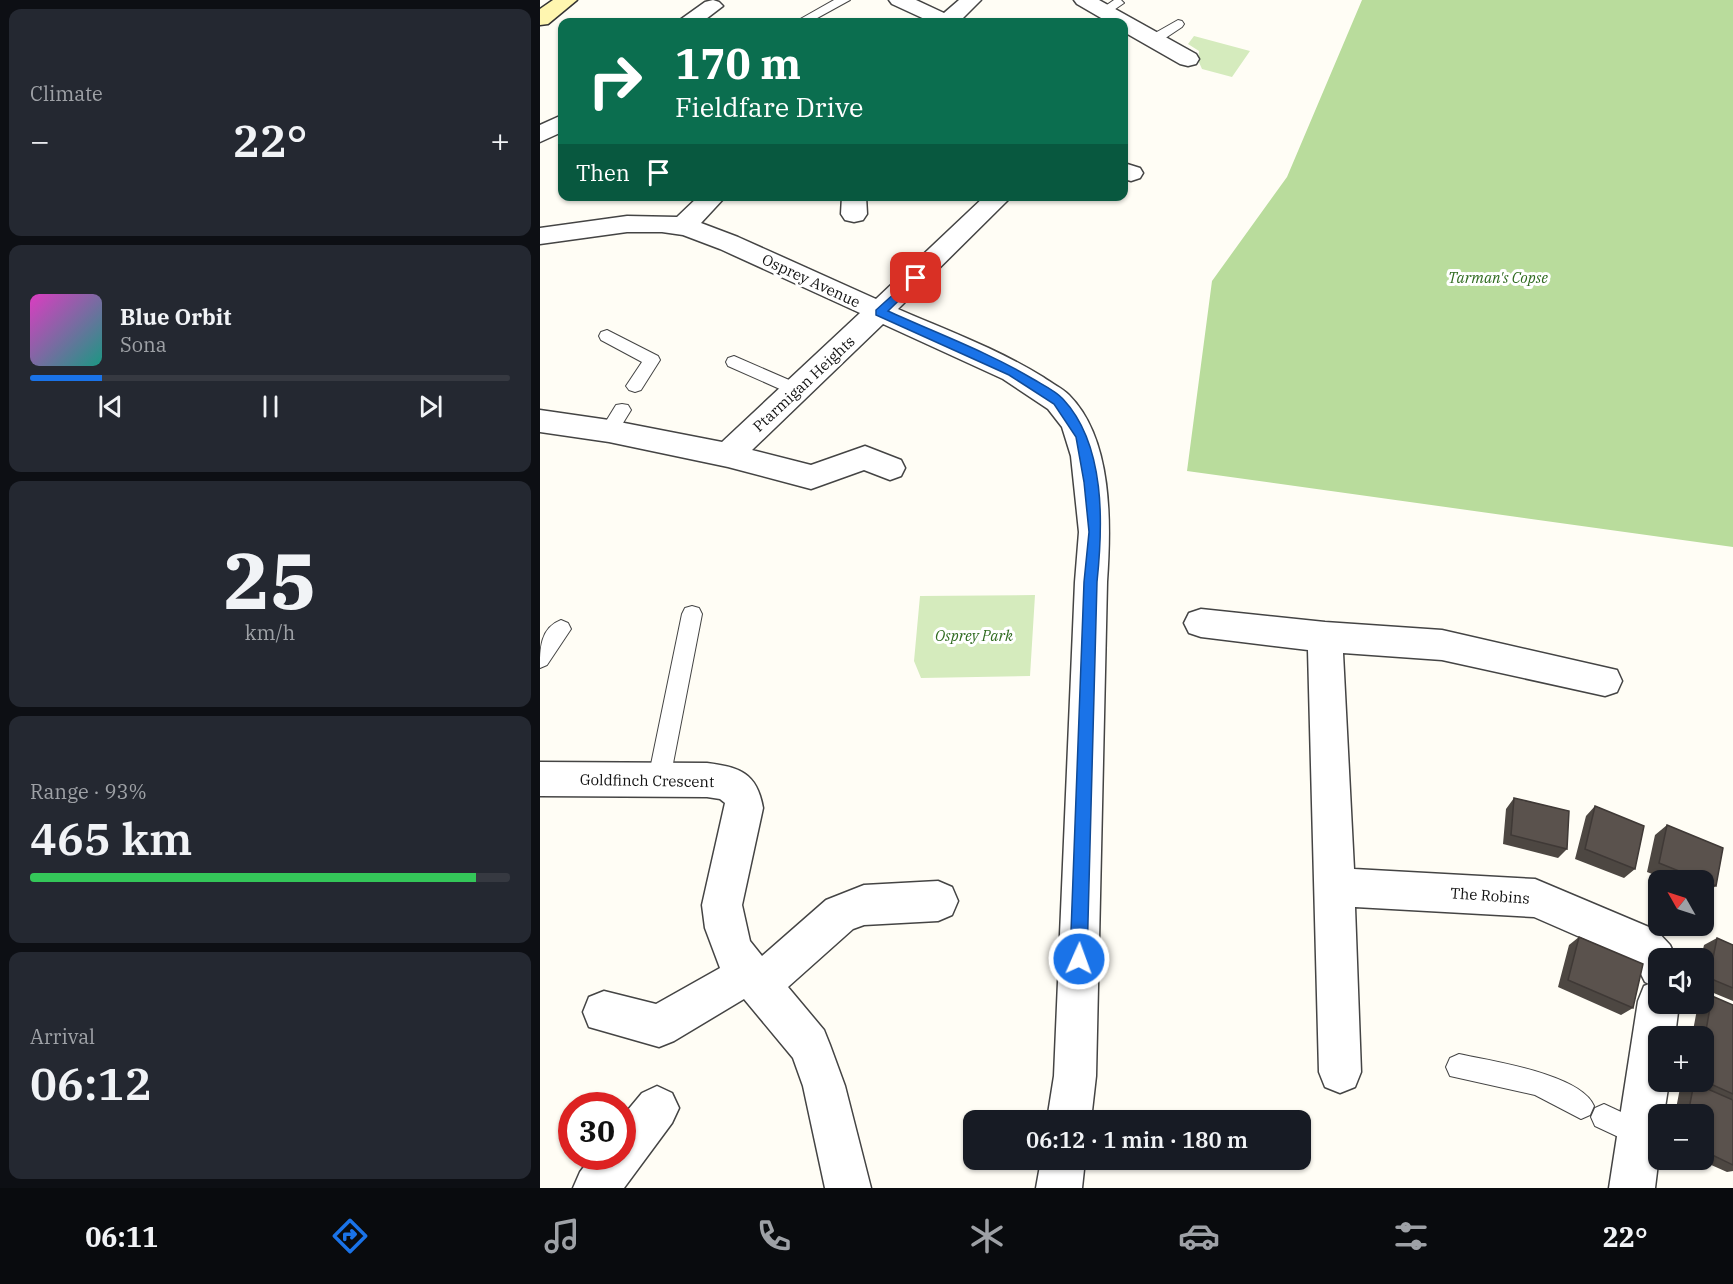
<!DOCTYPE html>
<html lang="en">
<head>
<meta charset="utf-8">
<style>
  body { margin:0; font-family:"IBM Plex Serif",serif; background:#242831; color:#f1f3f6; height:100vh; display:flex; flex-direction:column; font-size:22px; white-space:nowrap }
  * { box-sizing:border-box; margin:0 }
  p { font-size:20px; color:#9ea1a6 }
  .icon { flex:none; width:33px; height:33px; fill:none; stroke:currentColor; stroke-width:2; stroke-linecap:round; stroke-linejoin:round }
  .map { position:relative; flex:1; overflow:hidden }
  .sheet { display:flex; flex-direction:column; gap:9px; padding:9px; background:#0d0f14; width:540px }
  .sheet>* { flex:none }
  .hud { position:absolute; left:18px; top:18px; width:570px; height:183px; border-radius:12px; box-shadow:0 2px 4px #0004; background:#0b6e4f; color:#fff; overflow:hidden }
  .needle { width:39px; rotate:309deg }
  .tools { position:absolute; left:1108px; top:870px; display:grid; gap:12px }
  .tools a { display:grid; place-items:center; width:66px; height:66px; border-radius:12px; background:#171b24; box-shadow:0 2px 4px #0004; font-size:30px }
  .speed { position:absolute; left:18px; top:1092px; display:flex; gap:12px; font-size:30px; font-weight:700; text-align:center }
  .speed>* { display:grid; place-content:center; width:78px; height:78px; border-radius:50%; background:#171b24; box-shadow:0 2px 4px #0004; line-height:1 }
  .speed .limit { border:9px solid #d22; background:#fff; color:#111 }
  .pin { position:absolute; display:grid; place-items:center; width:51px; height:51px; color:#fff; margin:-26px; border-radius:12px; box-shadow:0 3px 9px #0006 }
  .me { position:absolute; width:66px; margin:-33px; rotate:2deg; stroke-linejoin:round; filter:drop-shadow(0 0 4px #0008) }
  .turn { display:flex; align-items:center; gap:21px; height:126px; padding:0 18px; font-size:27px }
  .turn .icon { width:78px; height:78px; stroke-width:2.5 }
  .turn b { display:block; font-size:42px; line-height:51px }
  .then { display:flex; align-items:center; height:57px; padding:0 18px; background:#0003; gap:12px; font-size:22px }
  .big { font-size:45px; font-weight:600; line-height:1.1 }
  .sheet .card { flex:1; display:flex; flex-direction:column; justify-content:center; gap:9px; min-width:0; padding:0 21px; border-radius:12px; background:#242831 }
  .sheet .dial { align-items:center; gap:0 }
  .dial b { font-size:78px; line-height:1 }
  .song { display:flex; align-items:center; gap:18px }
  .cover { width:72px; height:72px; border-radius:9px; background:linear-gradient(135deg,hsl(310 70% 55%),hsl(170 70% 35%)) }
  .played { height:6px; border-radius:3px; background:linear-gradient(90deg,#1a73e8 15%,#363941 15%) }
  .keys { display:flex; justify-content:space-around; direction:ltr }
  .heat { display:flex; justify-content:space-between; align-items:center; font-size:33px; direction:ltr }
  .charge { height:9px; border-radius:4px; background:linear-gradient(90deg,#34c759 93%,#363941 0) }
  .trip { position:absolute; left:423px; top:1110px; width:348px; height:60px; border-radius:12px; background:#171b24; box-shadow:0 2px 4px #0004; font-weight:600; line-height:60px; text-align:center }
  .tabs { display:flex; height:96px; justify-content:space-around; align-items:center; background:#090b0e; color:#9ea1a6 }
  .tabs .icon { width:42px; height:42px }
  .tabs .on { color:#1a73e8 }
  .tabs b { font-size:27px; color:#f1f3f6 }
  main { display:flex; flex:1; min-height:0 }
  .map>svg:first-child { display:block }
</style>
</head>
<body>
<main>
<section class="sheet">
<div class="card"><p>Climate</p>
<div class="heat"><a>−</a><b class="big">22°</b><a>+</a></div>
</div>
<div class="card">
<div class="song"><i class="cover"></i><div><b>Blue Orbit</b><p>Sona</p></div></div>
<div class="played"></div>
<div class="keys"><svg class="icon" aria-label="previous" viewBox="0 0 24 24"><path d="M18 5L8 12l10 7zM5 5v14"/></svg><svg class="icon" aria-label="pause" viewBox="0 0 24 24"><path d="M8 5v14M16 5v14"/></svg><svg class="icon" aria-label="next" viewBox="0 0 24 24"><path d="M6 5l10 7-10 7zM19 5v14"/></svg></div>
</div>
<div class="card dial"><b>25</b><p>km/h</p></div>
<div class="card"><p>Range · 93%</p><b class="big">465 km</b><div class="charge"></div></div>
<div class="card"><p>Arrival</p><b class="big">06:12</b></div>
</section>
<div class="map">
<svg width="1193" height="1188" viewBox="0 0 1193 1188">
  <rect width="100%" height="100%" fill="#fffdf5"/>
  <!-- green -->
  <path fill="#d5ebbd" d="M 654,36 L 710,51 L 692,77 L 662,69 L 658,60 L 659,51 L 648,44 Z
    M 495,595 L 490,676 L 381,678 L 374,661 L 380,596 Z"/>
  <!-- forest -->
  <path fill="#b9dc9c" d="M 822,0 L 1193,0 L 1193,547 L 647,471 L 672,281 L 747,177 Z"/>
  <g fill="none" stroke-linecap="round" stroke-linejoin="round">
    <!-- lane casing -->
    <g stroke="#444" stroke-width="2">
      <path id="lane" d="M 294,0 L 310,0 L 270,22 L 255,22 Z
        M 574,0 L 581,0 L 584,3 L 568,14 L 560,14 L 558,11 Z
        M 638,20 L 642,21 L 644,24 L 642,27 L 618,43 L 608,43 L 607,40 L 608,37 Z
        M 67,330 L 118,356 L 120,360 L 101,390 L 95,392 L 89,390 L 86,386 L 102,362 L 61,340 L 59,336 L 61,332 Z
        M 194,356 L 263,386 L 266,390 L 263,394 L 257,396 L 251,394 L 188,366 L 186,362 L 188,358 Z
        M 82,404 L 88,405 L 91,410 L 75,436 L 69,438 L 63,436 L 60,431 L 76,405 Z
        M 152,606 L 159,608 L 162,614 L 130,779 L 127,786 L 119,789 L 111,786 L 108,779 L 142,614 L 145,608 Z
        M 21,620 L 28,623 L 31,629 L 7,665 L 0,668 C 0,649 0,628 21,620 Z
        M 919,1054 C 951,1061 1041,1074 1054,1106 L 1050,1115 L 1041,1119 L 995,1095 L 910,1076 L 906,1067 L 910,1058 Z
        M 1064,1104 L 1109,1125 L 1113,1134 L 1109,1143 L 1100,1147 L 1055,1126 L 1051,1117 L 1055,1108 Z"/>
    </g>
    <!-- street casing -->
    <g stroke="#444" stroke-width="3">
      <path id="street" d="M 173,0 L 179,2 L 183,6 L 162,22 L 137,22 L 165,2 Z
        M 349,0 L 376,0 L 404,13 L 419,0 L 441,0 L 419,22 L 391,22 L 352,4 Z
        M 534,0 L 559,0 L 656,54 L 659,59 L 656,64 L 648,66 L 640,64 L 584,32 L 584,22 L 568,22 L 537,4 Z
        M 22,115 L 22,132 L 0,142 L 0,125 Z
        M 584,163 L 600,168 L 603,173 L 600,178 L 591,181 L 584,179 Z
        M 159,196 L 186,196 L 161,223 L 198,237 L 336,299 L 445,196 L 472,196 L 358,309 C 406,330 458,349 503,377 C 511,383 522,388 529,395 C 573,439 571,524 567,582 L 556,1076 L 551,1120 L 507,1120 L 514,1076 L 535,582 L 539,532 L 531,456 L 522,427 L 508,409 L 463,379 L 343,324 L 212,450 L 271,465 L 325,446 L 361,460 L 365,468 L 361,476 L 350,480 L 324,470 L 271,489 L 188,467 L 69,442 L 0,432 L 0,410 L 69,420 L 182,442 L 320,313 L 180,249 L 143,235 L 122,232 L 87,232 L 0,244 L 0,228 L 87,216 L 137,217 Z
        M 302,196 L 326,196 L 327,214 L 323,220 L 314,222 L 305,220 L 301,214 Z
        M 661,609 L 785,622 L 902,630 L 1077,670 L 1082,681 L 1077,692 L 1065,696 L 902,660 L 803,653 L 814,869 L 995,879 L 1116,930 L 1130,945 L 1136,958 L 1119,958 L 1119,1004 L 1139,1004 L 1135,1036 L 1119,1036 L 1119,1082 L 1129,1082 L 1124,1114 L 1119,1114 L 1119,1155 L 1115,1188 L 1069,1188 L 1098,1001 L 1104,986 L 1109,984 L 1105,982 L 1100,972 L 1088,958 L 994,917 L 815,907 L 821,1072 L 815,1087 L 800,1093 L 785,1087 L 779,1072 L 768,650 L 661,637 L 649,633 L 644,623 L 649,613 Z
        M 0,762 L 167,763 C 200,767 217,773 223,808 L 202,905 L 210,941 L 222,956 L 286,900 L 324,885 L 398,881 L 412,887 L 418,901 L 412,915 L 398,921 L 324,925 L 313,929 L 248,987 L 284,1030 L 290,1045 L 305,1086 L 331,1188 L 285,1188 L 263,1086 L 253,1058 L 204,999 L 134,1041 L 119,1047 L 49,1027 L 43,1012 L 49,997 L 64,991 L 116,1004 L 180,968 L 165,928 L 162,905 L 185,803 L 180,799 L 167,797 L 0,796 Z
        M 117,1086 L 132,1093 L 139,1108 L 132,1123 L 84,1188 L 33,1188 L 40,1172 L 52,1156 L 82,1156 L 82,1117 L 102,1093 Z
        M 501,1160 L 545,1160 L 542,1188 L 496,1188 Z"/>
    </g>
    <!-- secondary casing -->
    <g stroke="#333" stroke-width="3">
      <path id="secondary" d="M 13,0 L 37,0 L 8,24 L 0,25 L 0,9 Z"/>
    </g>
    <!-- lane -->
    <use href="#lane" fill="#fff" fill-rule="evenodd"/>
    <!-- street -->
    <use href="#street" fill="#fff" fill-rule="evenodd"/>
    <!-- secondary -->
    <use href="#secondary" fill="#fff6b0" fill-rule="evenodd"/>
  </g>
  <!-- wall -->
  <path fill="#4d4742" d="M 974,798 L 1027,849 L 1018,858 L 963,844 L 966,809 Z
    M 1055,806 L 1095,869 L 1084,878 L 1035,859 L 1046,816 Z
    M 1127,825 L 1176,886 L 1164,894 L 1164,880 L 1128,880 L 1107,872 L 1115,835 Z
    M 1039,937 L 1093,1008 L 1081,1015 L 1018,987 L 1029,945 Z
    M 1177,938 L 1193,945 L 1193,1001 L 1164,989 L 1164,958 L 1161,958 L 1164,945 Z
    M 1172,996 L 1193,1094 L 1193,1099 L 1191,1100 L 1193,1100 L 1193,1171 L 1187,1172 L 1160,1160 L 1164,1160 L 1164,1114 L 1135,1114 L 1140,1088 L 1148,1085 L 1144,1083 L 1145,1082 L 1164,1082 L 1164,1036 L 1152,1036 L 1158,1004 L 1164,1004 L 1164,1000 Z"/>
  <!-- building -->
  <path fill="#5a524d" stroke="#3f3936" stroke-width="1.5" d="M 974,798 L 1029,811 L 1027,849 L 971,835 Z
    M 1055,806 L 1104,826 L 1095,869 L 1045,849 Z
    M 1127,825 L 1183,848 L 1176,886 L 1119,863 Z
    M 1039,937 L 1103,964 L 1093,1008 L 1028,980 Z
    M 1177,938 L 1193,945 L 1193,988 L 1169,978 Z
    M 1172,996 L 1193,1005 L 1193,1094 L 1164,1081 L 1164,1042 Z
    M 1154,1083 L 1193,1100 L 1193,1165 L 1164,1151 L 1164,1114 L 1148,1114 Z"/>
  <!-- route -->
  <path fill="#1a73e8" stroke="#114b97" stroke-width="1.5" d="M 376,274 L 381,278 L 379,281 L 348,311 C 396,333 448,352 493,379 C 503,385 516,391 523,399 C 566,445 563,525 557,582 L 547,959 L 545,965 L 539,967 L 533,965 L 530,959 L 544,582 L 549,532 L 544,482 L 536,437 L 514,404 L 469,375 L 336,315 L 336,310 Z"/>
  <g text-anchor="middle" stroke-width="6" stroke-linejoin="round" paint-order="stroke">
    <!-- park labels -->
    <g font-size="15" font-style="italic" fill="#2f6b1f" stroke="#fff">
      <text x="958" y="283">Tarman's Copse</text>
      <text x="434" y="641">Osprey Park</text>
    </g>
    <!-- street labels -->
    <g font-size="15" fill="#111" stroke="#fff">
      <text transform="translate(271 281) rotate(25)" y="5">Osprey Avenue</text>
      <text transform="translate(264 384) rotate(-43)" y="5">Ptarmigan Heights</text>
      <text transform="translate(107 781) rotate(1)" y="5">Goldfinch Crescent</text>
      <text transform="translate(950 896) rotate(4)" y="5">The Robins</text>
    </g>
  </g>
</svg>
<div class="tools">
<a><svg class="needle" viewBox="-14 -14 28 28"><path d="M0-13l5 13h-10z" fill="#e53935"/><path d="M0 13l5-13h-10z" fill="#9ea1a6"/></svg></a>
<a><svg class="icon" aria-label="sound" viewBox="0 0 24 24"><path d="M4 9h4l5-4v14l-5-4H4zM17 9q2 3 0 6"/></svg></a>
<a>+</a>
<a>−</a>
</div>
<div class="speed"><div class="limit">30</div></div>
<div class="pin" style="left:376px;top:278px;background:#d93025"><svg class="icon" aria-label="arrive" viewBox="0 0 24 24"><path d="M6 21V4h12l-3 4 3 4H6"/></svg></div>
<svg class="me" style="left:539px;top:959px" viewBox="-20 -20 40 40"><circle r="17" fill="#1a73e8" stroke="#fff" stroke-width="3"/><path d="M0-11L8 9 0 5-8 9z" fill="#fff"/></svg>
<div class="trip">06:12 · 1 min · 180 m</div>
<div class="hud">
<div class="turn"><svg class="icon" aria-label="right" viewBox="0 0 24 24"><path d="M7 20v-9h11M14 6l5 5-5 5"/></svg><div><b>170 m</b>Fieldfare Drive</div></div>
<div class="then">Then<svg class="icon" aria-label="arrive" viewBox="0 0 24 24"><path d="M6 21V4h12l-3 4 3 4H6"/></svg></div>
</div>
</div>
</main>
<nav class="tabs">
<b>06:11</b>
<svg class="icon on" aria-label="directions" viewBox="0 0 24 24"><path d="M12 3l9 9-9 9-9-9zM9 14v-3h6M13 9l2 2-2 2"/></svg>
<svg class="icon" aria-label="music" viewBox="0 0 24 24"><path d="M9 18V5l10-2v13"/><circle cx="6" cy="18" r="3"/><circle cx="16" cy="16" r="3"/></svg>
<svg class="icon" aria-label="phone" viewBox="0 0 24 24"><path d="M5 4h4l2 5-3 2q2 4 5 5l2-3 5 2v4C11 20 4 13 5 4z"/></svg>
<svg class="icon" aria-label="climate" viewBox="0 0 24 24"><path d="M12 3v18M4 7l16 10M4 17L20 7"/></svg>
<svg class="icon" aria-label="car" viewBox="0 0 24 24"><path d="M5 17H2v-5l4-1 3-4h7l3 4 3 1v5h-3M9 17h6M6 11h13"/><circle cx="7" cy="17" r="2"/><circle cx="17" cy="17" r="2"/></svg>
<svg class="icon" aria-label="filters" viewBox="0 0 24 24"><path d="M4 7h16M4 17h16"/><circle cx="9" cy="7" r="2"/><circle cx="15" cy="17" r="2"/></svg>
<b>22°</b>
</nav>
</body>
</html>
